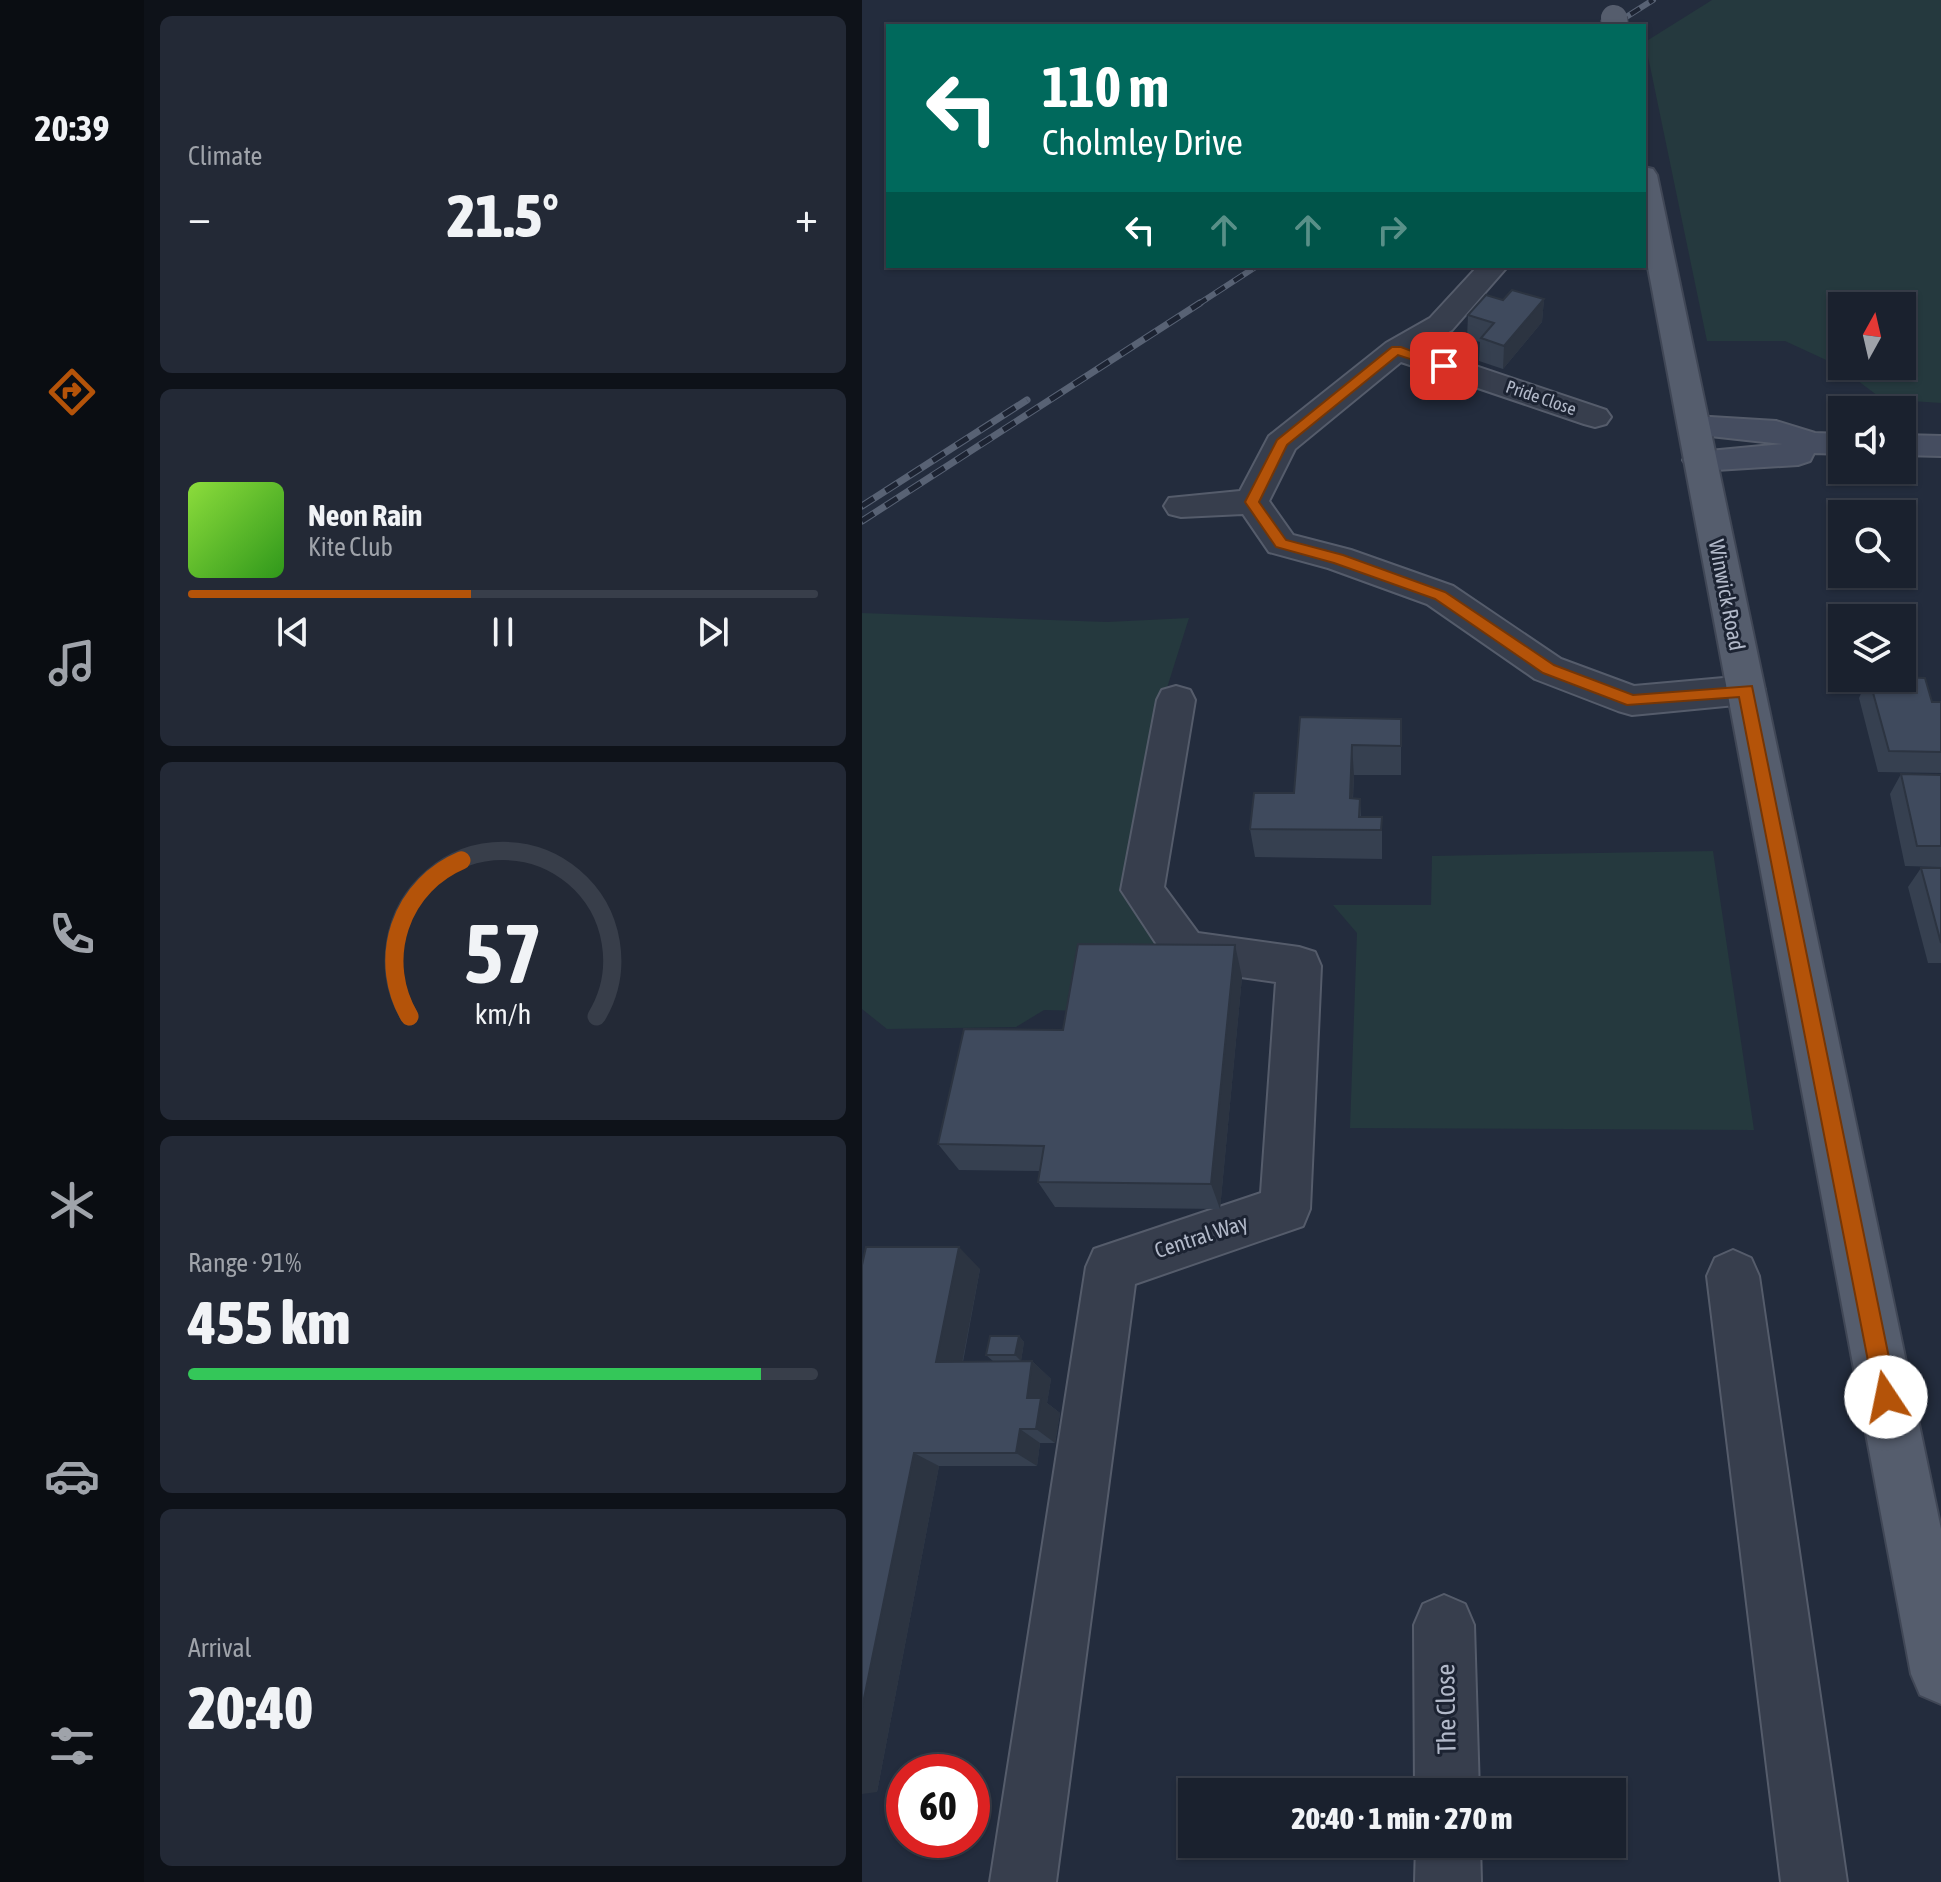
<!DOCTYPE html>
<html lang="en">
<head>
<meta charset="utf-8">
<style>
  body { margin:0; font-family:"Asap Condensed",sans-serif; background:#232936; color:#f1f3f6; height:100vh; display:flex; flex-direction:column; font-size:30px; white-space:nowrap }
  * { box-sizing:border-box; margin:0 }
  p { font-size:26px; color:#9fa3aa }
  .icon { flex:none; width:44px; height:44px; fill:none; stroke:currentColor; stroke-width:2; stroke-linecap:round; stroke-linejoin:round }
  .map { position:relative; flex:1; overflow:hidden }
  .drawer { display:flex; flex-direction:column; gap:16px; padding:16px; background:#0e1219; width:718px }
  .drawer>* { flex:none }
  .guide { position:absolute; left:24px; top:24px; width:760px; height:244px; border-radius:0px; box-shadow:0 2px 6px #0004,0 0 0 2px #383e4a; background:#00695c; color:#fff; overflow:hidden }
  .needle { width:52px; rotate:8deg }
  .tools { position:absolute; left:966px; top:292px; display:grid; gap:16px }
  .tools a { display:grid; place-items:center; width:88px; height:88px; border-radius:0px; background:#1a212e; box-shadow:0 2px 6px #0004,0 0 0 2px #383e4a; font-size:40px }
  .speed { position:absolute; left:24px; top:1754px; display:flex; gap:16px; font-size:40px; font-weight:700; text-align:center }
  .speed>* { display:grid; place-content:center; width:104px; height:104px; border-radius:50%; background:#1a212e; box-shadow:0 2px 6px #0004,0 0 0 2px #383e4a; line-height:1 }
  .speed .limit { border:12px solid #d22; background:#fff; color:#111 }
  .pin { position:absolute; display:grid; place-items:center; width:68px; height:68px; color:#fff; margin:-34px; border-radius:16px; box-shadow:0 4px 12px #0006 }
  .me { position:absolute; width:88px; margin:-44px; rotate:349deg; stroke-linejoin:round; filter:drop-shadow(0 0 6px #0008) }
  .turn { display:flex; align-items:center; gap:28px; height:168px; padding:0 24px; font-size:36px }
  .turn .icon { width:104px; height:104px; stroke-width:2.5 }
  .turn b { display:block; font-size:56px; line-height:68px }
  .lanes { display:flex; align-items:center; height:76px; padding:0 24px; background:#0003; justify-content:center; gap:40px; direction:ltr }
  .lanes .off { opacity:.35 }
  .big { font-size:60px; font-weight:800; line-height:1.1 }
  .drawer .widget { flex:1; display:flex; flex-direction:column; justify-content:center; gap:12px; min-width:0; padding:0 28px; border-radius:12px; background:#232936 }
  .drawer .dial { align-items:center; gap:0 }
  .dial svg { height:208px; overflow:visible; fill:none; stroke:#383e4a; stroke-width:7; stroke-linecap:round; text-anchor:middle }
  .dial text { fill:#f1f3f6; stroke:none }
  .song { display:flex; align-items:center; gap:24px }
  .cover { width:96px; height:96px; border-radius:12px; background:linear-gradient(135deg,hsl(90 70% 55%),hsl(110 70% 35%)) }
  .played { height:8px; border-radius:4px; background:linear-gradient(90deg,#b45309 45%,#383e4a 45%) }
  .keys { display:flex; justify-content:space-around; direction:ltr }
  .heat { display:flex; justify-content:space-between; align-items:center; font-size:44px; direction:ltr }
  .charge { height:12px; border-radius:6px; background:linear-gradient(90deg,#34c759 91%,#383e4a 0) }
  .trip { position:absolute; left:316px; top:1778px; width:448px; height:80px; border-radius:0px; background:#1a212e; box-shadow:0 2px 6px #0004,0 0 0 2px #383e4a; font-weight:800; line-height:80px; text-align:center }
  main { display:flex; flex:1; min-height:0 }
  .tabs { display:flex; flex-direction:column; width:144px; justify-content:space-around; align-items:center; background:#0a0d12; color:#9fa3aa }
  .tabs .icon { width:56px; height:56px }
  .tabs .active { color:#b45309 }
  .tabs b { font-size:36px; color:#f1f3f6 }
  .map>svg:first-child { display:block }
</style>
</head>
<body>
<main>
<nav class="tabs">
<b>20:39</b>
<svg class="icon active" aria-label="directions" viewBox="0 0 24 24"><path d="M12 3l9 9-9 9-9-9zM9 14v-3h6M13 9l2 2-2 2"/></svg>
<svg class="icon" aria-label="music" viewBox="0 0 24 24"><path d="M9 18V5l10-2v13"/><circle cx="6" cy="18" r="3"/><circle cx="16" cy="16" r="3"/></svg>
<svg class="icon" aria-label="phone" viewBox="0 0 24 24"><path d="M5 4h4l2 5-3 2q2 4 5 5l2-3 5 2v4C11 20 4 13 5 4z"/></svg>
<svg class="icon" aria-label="climate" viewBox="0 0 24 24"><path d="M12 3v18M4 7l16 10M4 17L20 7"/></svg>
<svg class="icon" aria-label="car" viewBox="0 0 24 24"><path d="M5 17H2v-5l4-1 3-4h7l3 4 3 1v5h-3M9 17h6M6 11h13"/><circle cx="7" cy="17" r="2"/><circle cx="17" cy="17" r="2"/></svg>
<svg class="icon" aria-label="filters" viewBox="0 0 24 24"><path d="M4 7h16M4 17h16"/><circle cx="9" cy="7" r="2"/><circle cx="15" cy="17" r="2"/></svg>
</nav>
<section class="drawer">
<div class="widget"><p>Climate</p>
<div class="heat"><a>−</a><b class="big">21.5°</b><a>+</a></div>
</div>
<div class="widget">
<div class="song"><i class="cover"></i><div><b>Neon Rain</b><p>Kite Club</p></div></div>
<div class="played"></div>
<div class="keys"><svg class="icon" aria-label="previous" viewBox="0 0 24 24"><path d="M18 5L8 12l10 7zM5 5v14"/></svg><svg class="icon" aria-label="pause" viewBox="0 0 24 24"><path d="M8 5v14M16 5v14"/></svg><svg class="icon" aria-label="next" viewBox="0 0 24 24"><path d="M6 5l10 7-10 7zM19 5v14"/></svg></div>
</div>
<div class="widget dial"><svg viewBox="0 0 100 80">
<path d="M14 69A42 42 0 1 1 86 69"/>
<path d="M14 69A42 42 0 0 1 34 9" stroke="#b45309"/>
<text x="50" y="56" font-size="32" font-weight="700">57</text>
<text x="50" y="72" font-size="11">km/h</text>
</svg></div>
<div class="widget"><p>Range · 91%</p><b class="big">455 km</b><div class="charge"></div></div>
<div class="widget"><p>Arrival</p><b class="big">20:40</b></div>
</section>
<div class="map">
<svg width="1079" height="1882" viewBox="0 0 1079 1882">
  <rect width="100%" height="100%" fill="#232c3d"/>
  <!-- green -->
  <path fill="#25393e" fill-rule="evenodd" d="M 850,0 L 1079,0 L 1079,403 L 1020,399 L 975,365 L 923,341 L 845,341 L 783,42 ZM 980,306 L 1040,306 L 1040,366 L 980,366 Z
    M 0,613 L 245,622 L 327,618 L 304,691 L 274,903 L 315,905 L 299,976 L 224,1011 L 182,1010 L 154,1027 L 25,1029 L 0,1009 Z
    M 851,851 L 892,1130 L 488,1128 L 495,933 L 471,905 L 569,905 L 570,856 Z"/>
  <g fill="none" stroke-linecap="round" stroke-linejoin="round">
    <!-- minor casing -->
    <g stroke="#555c6b" stroke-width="4">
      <path id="minor" d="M 616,266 L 646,266 L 590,330 L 560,348 L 744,410 L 749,417 L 744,424 L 733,427 L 722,424 L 539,362 L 433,449 L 407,501 L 431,535 L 489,550 L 591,586 L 699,659 L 772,686 L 884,676 L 898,680 L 903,690 L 898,700 L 884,704 L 770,715 L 756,711 L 673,679 L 565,604 L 466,568 L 407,552 L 381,514 L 319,517 L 307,514 L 302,506 L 307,498 L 378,491 L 407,436 L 524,343 L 568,318 Z
        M 314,686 L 328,690 L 333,700 L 302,887 L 336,933 L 437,947 L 453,952 L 459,966 L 448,1209 L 441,1226 L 273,1284 L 194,1882 L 128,1882 L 224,1267 L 232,1249 L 399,1193 L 414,982 L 323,969 L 307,963 L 259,890 L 295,700 L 300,690 Z
        M 871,1250 L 889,1258 L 897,1276 L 985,1882 L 919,1882 L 845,1276 L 853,1258 Z
        M 582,1595 L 603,1604 L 612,1625 L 617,1792 L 553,1792 L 552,1625 L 561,1604 Z
        M 554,1844 L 618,1844 L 619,1882 L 553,1882 Z"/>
    </g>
    <!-- secondary casing -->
    <g stroke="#555c6b" stroke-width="4">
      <path id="secondary" d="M 832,416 L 914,421 L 953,433 L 980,434 L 980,454 L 952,453 L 948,461 L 936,465 L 838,471 L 826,467 L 821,460 L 826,453 L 921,444 L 821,433 L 816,426 L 821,419 Z
        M 1040,435 L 1079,436 L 1079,456 L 1040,455 Z"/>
    </g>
    <!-- primary casing -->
    <g stroke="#404756" stroke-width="4">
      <path id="primary" d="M 782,167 L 791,169 L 795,175 L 1079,1529 L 1079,1704 L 1058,1695 L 1049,1674 L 782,246 Z"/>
    </g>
    <!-- minor -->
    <use href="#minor" fill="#373e4d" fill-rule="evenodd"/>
    <!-- secondary -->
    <use href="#secondary" fill="#454d60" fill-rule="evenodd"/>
    <!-- primary -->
    <use href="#primary" fill="#555d6d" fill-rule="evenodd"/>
    <!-- rail-far1 casing -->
    <g stroke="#586274" stroke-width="6">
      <path id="rail-far1" d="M 750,26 L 791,0
        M 335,305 L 395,266"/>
    </g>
    <!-- rail casing -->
    <g stroke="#586274" stroke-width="7">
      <path id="rail" d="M 0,506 L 165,400
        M 0,521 L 338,303"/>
    </g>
    <!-- rail-far1 -->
    <use href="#rail-far1" stroke="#1c2332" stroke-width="4" stroke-dasharray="11" stroke-linecap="butt"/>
    <!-- rail -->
    <use href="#rail" stroke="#1c2332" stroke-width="5" stroke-dasharray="14" stroke-linecap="butt"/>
    <!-- primary-bridge casing -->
    <g stroke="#404756" stroke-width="28" stroke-linecap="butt">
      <path id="primary-bridge" d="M 752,18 L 753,26"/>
    </g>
    <!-- primary-bridge -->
    <use href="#primary-bridge" stroke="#555d6d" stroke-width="26"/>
  </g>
  <!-- wall -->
  <path fill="#364050" d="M 682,299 L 680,322 L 641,369 L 617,361 L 618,342 L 605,338 L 606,315 L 641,300 Z
    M 1006,678 L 1040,678 L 1070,702 L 1079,702 L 1079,773 L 1016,772 L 997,698 Z
    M 438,717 L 539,719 L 539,775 L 492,775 L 491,799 L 498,799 L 499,817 L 520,817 L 520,859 L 393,857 L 388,829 L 432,793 Z
    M 1039,774 L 1079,775 L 1079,867 L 1043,866 L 1028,794 Z
    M 1059,868 L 1079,868 L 1079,963 L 1066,963 L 1046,887 Z
    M 380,977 L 358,1209 L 193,1207 L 176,1182 L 178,1171 L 97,1170 L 76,1144 L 201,1030 Z
    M 4,1247 L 118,1269 L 101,1362 L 170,1361 L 189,1379 L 185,1403 L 198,1413 L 193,1443 L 178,1443 L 175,1466 L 77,1466 L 15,1792 Z
    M 157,1336 L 162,1342 L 159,1361 L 131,1361 L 124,1355 Z"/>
  <!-- shaded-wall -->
  <path fill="#2c3441" d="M 682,299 L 680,322 L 641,369 L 642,346 Z
    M 490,745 L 492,775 L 489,827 L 488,798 Z
    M 373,945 L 380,977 L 358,1209 L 349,1184 Z
    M 97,1247 L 118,1269 L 97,1379 L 74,1362 Z
    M 157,1336 L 162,1342 L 159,1361 L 153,1355 Z
    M 170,1361 L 189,1379 L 185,1403 L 198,1413 L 193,1443 L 174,1429 L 165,1398 Z
    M 158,1429 L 178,1443 L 175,1466 L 154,1453 Z
    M 52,1453 L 77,1466 L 15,1792 L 0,1794 L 0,1708 Z"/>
  <!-- building -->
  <path fill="#3f4a5d" stroke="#2c3441" stroke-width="2" d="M 650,290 L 682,299 L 642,346 L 619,338 L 632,323 L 606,315 L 624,295 L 641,300 Z
    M 1040,677 L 1063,678 L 1070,702 L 1079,702 L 1079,752 L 1027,751 L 1007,678 Z
    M 438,717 L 539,719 L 539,746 L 490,745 L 488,798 L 498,799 L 497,817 L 520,817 L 519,830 L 388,829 L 392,793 L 432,793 Z
    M 1039,774 L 1079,775 L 1079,846 L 1055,846 Z
    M 1059,868 L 1079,868 L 1079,943 Z
    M 216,944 L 373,945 L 349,1184 L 176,1182 L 182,1146 L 76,1144 L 102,1029 L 201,1030 Z
    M 4,1247 L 97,1247 L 74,1362 L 170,1361 L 165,1398 L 179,1398 L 174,1429 L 158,1429 L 154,1453 L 52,1453 L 0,1708 L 0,1265 Z
    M 128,1336 L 157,1336 L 153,1355 L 124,1355 Z"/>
  <!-- route -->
  <path fill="#b45309" stroke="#753606" stroke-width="2" d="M 530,347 L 539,347 L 589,366 L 582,370 L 536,355 L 425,445 L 397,502 L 424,540 L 481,555 L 583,592 L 692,665 L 771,695 L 890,686 L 1035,1397 L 1032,1405 L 1024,1408 L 1016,1405 L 1013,1397 L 877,697 L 765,705 L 681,673 L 573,599 L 472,563 L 414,547 L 383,502 L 415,440 Z"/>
  <g text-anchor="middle" stroke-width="6" stroke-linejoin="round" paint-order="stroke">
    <!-- far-street labels -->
    <g font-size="18" fill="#b2b9c9" stroke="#1c2332">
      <text transform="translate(679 398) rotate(19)" y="6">Pride Close</text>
    </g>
    <!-- street labels -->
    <g font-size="22" fill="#b2b9c9" stroke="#1c2332">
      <text transform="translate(865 595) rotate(79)" y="8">Winwick Road</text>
      <text transform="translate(339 1236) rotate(-18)" y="8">Central Way</text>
    </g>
    <!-- near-street labels -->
    <g font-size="26" fill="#b2b9c9" stroke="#1c2332">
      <text transform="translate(584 1709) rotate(-91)" y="9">The Close</text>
    </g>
  </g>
</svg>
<div class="tools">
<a><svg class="needle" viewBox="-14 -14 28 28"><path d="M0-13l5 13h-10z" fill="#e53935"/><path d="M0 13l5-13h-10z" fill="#9fa3aa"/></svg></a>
<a><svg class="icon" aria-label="sound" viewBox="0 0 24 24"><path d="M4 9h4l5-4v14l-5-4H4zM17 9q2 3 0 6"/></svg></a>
<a><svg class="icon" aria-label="search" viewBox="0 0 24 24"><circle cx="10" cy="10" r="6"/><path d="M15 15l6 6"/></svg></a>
<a><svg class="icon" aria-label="layers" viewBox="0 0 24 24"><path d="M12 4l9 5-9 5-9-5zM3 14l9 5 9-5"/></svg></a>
</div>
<div class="speed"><div class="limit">60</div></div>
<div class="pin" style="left:582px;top:366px;background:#d93025"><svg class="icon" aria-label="arrive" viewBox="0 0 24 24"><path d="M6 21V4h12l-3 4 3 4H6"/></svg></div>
<svg class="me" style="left:1024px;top:1397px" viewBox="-20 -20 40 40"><circle r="19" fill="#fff"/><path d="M0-13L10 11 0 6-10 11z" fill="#b45309"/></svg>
<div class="trip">20:40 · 1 min · 270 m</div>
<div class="guide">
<div class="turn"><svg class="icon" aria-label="left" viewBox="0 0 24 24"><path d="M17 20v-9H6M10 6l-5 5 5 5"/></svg><div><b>110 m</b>Cholmley Drive</div></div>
<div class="lanes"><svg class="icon" aria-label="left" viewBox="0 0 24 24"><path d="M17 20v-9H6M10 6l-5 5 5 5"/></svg><svg class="icon off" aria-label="ahead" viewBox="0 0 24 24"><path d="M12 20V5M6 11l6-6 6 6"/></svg><svg class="icon off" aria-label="ahead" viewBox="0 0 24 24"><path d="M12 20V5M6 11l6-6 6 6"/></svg><svg class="icon off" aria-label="right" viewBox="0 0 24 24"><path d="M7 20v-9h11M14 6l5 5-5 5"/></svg></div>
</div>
</div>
</main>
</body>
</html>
